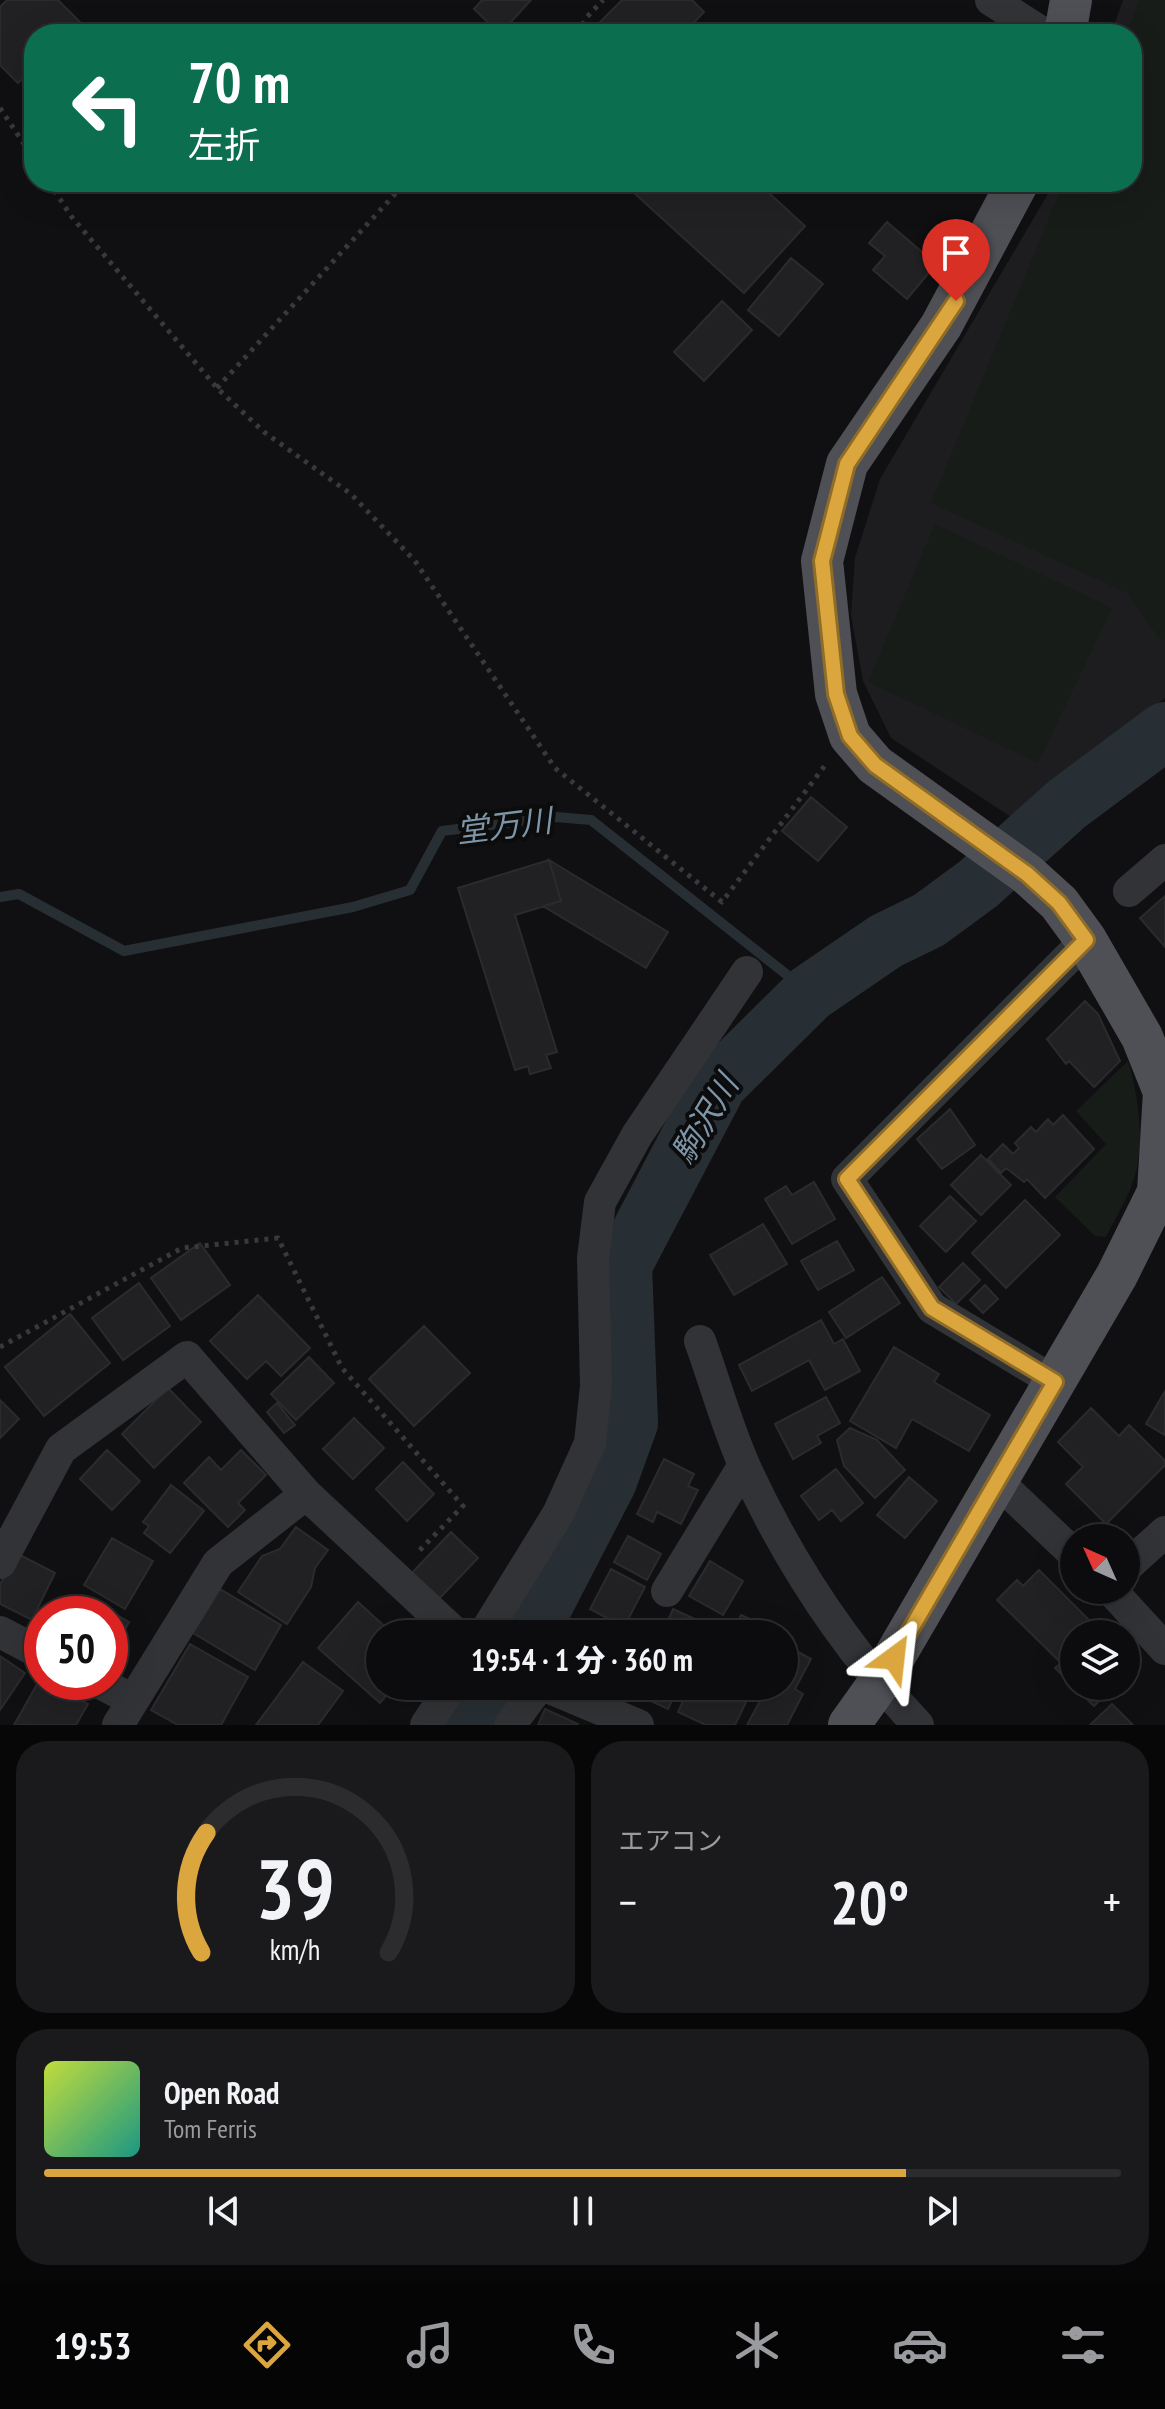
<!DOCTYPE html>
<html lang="ja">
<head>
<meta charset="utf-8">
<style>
  body { margin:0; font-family:"PT Sans Narrow","Noto Sans JP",sans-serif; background:#1a1a1c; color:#f1f3f6; height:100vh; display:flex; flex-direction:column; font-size:30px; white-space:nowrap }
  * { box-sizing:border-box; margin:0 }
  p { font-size:26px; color:#9a9b9e }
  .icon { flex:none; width:44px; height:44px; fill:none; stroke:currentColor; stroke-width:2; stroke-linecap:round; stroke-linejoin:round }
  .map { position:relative; height:1725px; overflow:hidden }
  .drawer { display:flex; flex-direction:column; gap:16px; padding:16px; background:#070708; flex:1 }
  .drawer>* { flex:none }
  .top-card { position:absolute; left:24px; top:24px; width:1118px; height:168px; border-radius:32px; box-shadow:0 8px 32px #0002,0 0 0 2px #2c2c2e; background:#0b6e4f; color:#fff; overflow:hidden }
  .needle { width:52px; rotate:315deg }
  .controls { position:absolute; left:1060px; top:1524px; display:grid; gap:16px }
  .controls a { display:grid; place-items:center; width:80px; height:80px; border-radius:50%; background:#0c0c0e; box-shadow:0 8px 32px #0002,0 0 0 2px #2c2c2e; font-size:40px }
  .speed { position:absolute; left:24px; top:1596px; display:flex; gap:16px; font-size:40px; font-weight:700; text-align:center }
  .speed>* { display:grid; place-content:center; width:104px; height:104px; border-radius:50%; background:#0c0c0e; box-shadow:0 8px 32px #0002,0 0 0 2px #2c2c2e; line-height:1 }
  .speed .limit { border:12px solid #d22; background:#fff; color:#111 }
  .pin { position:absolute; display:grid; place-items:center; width:68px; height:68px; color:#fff; margin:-82px -34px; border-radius:50% 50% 50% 0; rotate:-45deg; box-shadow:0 0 8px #0007 }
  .pin .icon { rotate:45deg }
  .me { position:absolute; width:88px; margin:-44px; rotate:30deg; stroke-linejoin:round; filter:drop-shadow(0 0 6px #0008) }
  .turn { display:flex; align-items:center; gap:28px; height:168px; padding:0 32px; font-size:36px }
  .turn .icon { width:104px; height:104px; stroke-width:2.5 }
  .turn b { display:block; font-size:56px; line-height:68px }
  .big { font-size:60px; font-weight:800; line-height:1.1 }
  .drawer .card { flex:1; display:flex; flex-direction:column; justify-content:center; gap:12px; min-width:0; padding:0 28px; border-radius:32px; background:#1a1a1c }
  .drawer .dial { align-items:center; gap:0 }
  .dial svg { height:208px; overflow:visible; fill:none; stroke:#2c2c2e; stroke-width:7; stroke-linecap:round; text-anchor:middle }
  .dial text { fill:#f1f3f6; stroke:none }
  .song { display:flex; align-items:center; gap:24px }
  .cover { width:96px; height:96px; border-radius:12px; background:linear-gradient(135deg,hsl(70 70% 55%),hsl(170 70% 35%)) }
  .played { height:8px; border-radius:4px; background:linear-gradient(90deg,#dca63e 80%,#2c2c2e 80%) }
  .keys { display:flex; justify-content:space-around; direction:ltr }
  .heat { display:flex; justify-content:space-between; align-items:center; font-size:44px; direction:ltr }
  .drawer .tiles { flex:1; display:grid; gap:16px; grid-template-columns:1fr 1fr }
  .card:last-child { grid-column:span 2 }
  .trip { position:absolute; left:366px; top:1620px; width:432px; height:80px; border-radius:40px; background:#0c0c0e; box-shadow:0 8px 32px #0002,0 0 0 2px #2c2c2e; font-weight:800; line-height:80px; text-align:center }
  .tab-bar { display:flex; height:128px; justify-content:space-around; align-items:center; background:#050506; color:#9a9b9e }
  .tab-bar .icon { width:56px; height:56px }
  .tab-bar .active { color:#dca63e }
  .tab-bar b { font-size:36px; color:#f1f3f6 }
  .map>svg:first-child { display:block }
</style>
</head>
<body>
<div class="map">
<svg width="1165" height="1725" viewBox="0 0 1165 1725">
  <rect width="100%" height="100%" fill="#101012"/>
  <!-- built -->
  <path fill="#1d1d1f" d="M 1123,0 L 1165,0 L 1165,698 L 1011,817 L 891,738 L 863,681 L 851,615 L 855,558 L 880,479 L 1055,182 L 1132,182 L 1132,34 L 1111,34 Z"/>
  <!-- green -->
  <path fill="#171c18" d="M 1140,0 L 1165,0 L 1165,639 L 1162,642 L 1127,593 L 931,503 L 1064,182 L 1132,182 L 1132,34 L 1126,34 Z
    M 935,524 L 1112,608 L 1038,763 L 868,682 Z
    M 1128,1061 C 1137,1090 1143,1130 1138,1161 C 1135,1188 1118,1213 1106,1237 L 1095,1236 L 1055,1197 L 1106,1144 L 1076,1111 Z"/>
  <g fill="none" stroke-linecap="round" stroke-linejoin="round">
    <!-- stream -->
    <path stroke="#282f34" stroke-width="10" d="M 0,897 L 19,894 L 124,951 L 353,907 L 410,890 L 442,831 L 556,817 L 591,820 L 810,993"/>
    <!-- river -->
    <path stroke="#282f34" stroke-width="58" d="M 529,1634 L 608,1481 L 629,1423 L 623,1265 L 718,1084 L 810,993 L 886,941 L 929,920 L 978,884 L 1067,804 L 1165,731
      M 473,1725 L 502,1686"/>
  </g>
  <!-- building -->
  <path fill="#212123" stroke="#2b2b2d" stroke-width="2" d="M 7,0 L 58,0 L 80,22 L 68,34 L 34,34 L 34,68 L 18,83 L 0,65 L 0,7 Z
    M 482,0 L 531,0 L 500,34 L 474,9 Z
    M 622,0 L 692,0 L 704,12 L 683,34 L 602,34 L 595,27 Z
    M 622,182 L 757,182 L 805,226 L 744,293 Z
    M 887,222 L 936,264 L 907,299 L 873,270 L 885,256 L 869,243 Z
    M 791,258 L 823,284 L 779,336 L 748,310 Z
    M 722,301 L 752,330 L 704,381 L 674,352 Z
    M 811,797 L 847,827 L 818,861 L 782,831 Z
    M 549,860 L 561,901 L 515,915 L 557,1052 L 546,1055 L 551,1068 L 530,1074 L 528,1066 L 515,1070 L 458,888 Z
    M 549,860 L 668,932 L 646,968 L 543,906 L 561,901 Z
    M 1165,896 L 1165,947 L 1140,918 Z
    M 1085,1001 L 1098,1014 L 1120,1061 L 1094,1087 L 1069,1061 L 1066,1064 L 1047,1039 Z
    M 950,1109 L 975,1145 L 942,1169 L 917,1139 Z
    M 1063,1115 L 1094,1149 L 1045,1198 L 1027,1179 L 1024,1182 L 1006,1168 L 1001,1173 L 988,1159 L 1003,1144 L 1013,1154 L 1019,1148 L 1015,1143 L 1031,1127 L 1036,1132 L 1048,1119 L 1053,1125 Z
    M 981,1155 L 1011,1185 L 981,1215 L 951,1185 Z
    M 814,1182 L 835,1219 L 792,1244 L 765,1199 L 786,1186 L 792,1195 Z
    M 950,1196 L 976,1221 L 946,1252 L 920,1226 Z
    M 1025,1200 L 1060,1235 L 1006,1288 L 972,1253 Z
    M 763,1224 L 787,1264 L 734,1295 L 710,1255 Z
    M 837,1241 L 854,1270 L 818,1290 L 801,1261 Z
    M 200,1243 L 230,1285 L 181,1320 L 151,1278 Z
    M 963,1263 L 980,1280 L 956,1304 L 939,1287 Z
    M 882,1277 L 900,1303 L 846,1338 L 829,1312 Z
    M 139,1283 L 170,1326 L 123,1360 L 92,1318 Z
    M 985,1285 L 998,1299 L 983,1313 L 970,1300 Z
    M 258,1295 L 310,1348 L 281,1376 L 266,1361 L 247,1379 L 210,1341 Z
    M 70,1314 L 110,1363 L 44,1416 L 5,1367 Z
    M 821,1320 L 834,1344 L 843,1339 L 860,1371 L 825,1390 L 809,1360 L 752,1391 L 739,1365 Z
    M 424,1326 L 470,1373 L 414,1426 L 369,1379 Z
    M 894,1347 L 939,1374 L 934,1382 L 990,1415 L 969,1451 L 912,1419 L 896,1448 L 850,1421 Z
    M 309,1357 L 334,1383 L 296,1420 L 271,1394 Z
    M 168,1388 L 201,1422 L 154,1468 L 122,1434 Z
    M 1165,1391 L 1165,1435 L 1146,1424 Z
    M 826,1397 L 840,1423 L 817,1436 L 821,1443 L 793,1459 L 775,1424 Z
    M 0,1400 L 19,1419 L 0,1438 Z
    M 277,1403 L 295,1425 L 284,1433 L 267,1412 Z
    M 1091,1408 L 1119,1436 L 1129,1425 L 1165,1461 L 1165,1465 L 1106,1524 L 1066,1484 L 1083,1467 L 1058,1442 Z
    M 354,1418 L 384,1448 L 353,1479 L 323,1449 Z
    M 850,1428 L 877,1440 L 905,1470 L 875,1498 L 844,1466 L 837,1440 Z
    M 107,1450 L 140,1481 L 112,1510 L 80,1479 Z
    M 241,1450 L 266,1475 L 238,1503 L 245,1510 L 228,1527 L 184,1483 L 209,1457 L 221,1470 Z
    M 664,1459 L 694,1474 L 688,1486 L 698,1490 L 681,1524 L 657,1512 L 653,1522 L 637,1514 Z
    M 403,1462 L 434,1494 L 407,1521 L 376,1489 Z
    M 836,1469 L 863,1503 L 841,1521 L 832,1510 L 819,1520 L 801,1496 Z
    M 909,1477 L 937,1501 L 905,1538 L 877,1515 Z
    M 171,1485 L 204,1511 L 170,1553 L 144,1533 L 149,1526 L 143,1522 Z
    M 296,1527 L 328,1550 L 315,1568 L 311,1587 L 287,1624 L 238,1592 L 262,1556 L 280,1549 Z
    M 451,1532 L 478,1558 L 436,1602 L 409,1576 Z
    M 628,1536 L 661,1554 L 647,1580 L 614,1562 Z
    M 112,1538 L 153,1561 L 125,1609 L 84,1585 Z
    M 16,1553 L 55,1573 L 32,1620 L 0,1604 L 0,1585 Z
    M 710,1561 L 743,1581 L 723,1615 L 689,1596 Z
    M 611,1569 L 645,1587 L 624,1627 L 590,1609 Z
    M 1039,1570 L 1095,1626 L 1087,1634 L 1074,1634 L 1074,1686 L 1114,1686 L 1094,1706 L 1055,1668 L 1061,1663 L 997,1600 L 1017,1580 L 1023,1586 Z
    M 220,1589 L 281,1625 L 255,1670 L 193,1633 Z
    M 82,1595 L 129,1622 L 110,1656 L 110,1614 L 71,1614 Z
    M 358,1602 L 393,1634 L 380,1634 L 380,1686 L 394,1686 L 380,1703 L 318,1648 Z
    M 673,1609 L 710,1626 L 707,1632 L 713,1634 L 662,1634 Z
    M 741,1615 L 777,1631 L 775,1634 L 732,1634 Z
    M 591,1620 L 623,1634 L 585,1634 Z
    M 190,1644 L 248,1677 L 221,1725 L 178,1725 L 151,1710 Z
    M 789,1647 L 811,1659 L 795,1689 L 803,1694 L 787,1725 L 747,1725 L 768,1686 L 784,1686 L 784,1656 Z
    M 0,1656 L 25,1673 L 0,1710 Z
    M 303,1662 L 343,1691 L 318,1725 L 256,1725 Z
    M 41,1677 L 42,1682 L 50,1682 L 88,1704 L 76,1725 L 14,1725 Z
    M 641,1686 L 679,1686 L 668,1709 L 642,1697 L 646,1688 Z
    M 690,1686 L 754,1686 L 735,1725 L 706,1725 L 678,1712 Z
    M 1112,1704 L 1133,1725 L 1090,1725 Z
    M 545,1709 L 578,1724 L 577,1725 L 538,1725 Z"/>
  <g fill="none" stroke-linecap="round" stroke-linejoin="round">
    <!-- path -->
    <path stroke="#38393d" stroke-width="5" stroke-dasharray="4 6" stroke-linecap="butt" d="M 578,34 L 586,18 L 603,0
      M 0,108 L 34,159
      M 49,182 L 71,216 L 217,388 L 264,432 L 351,494 L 415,561 L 555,768 L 722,902 L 826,764
      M 217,388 L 406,182
      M 0,1347 L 182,1248 L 278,1238 L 342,1368 L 463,1506 L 416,1554"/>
    <!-- minor -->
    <path stroke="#323336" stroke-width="32" d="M 991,0 L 1044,34
      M 1129,891 L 1165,860
      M 700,1341 C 715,1382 727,1427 745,1467 C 788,1561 847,1650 918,1725
      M 1055,1382 L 932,1308 L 847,1179 L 1086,940
      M 997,1481 L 1074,1554
      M 0,1563 L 61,1449 L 187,1357 L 306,1494 L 456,1634
      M 1126,1567 L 1165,1532
      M 1111,1590 L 1165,1649
      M 667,1591 L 744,1465
      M 0,1632 L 42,1654
      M 484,1634 L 558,1514 L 590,1443 L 596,1386 L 593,1258 L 600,1202 L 637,1135 L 747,972
      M 98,1682 L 133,1700
      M 545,1686 L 638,1725
      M 118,1725 L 218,1563 L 306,1494
      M 426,1725 L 452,1686
      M 510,1725 L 539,1686"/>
    <!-- major -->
    <path stroke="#4e5055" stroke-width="42" d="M 1065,34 L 1071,0
      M 849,1725 L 879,1683 L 1117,1275 L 1158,1192 L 1164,1092 L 1142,1037 L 1086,940 L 1059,903 L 1027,874 L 875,765 L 850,736 L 836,694 L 822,561 L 847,464 L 941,326 L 1018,182"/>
  </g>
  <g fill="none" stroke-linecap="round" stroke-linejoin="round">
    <!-- route casing -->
    <g stroke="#8f6c28" stroke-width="20">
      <path id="route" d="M 894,1658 L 1055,1382 L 932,1308 L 847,1179 L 1086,940 L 1059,903 L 1027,874 L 875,765 L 850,736 L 836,694 L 822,561 L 847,464 L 956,301"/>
    </g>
    <!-- route -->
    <use href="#route" stroke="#dca63e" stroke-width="14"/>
  </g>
  <g text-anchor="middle" stroke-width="8" stroke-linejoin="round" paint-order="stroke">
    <!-- water labels -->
    <g font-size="32" font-style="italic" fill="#7d95a9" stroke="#0c0c0d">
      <text transform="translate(504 826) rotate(-7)" y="11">堂万川</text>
      <text transform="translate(705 1119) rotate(-59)" y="11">駒沢川</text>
    </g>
  </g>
</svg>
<div class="controls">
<a><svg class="needle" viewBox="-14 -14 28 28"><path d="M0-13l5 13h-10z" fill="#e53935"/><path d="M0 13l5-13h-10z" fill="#9a9b9e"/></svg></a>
<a><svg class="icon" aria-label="layers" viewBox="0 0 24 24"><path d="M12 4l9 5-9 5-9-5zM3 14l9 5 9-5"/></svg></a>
</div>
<div class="speed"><div class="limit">50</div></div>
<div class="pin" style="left:956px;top:301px;background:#d93025"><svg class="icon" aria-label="arrive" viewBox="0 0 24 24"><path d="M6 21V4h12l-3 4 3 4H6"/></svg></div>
<svg class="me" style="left:894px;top:1658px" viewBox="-20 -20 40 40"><path d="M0-17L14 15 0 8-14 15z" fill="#dca63e" stroke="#fff" stroke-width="4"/></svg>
<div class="trip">19:54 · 1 分 · 360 m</div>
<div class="top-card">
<div class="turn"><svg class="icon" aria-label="left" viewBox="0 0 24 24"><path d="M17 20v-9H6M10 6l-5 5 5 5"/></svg><div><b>70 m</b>左折</div></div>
</div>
</div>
<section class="drawer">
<div class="tiles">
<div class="card dial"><svg viewBox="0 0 100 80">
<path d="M14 69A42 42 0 1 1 86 69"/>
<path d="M14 69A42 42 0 0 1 16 23" stroke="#dca63e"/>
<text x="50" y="56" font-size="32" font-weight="700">39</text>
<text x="50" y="72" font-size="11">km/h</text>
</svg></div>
<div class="card"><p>エアコン</p>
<div class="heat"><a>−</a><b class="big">20°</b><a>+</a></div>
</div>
<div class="card">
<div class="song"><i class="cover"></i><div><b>Open Road</b><p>Tom Ferris</p></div></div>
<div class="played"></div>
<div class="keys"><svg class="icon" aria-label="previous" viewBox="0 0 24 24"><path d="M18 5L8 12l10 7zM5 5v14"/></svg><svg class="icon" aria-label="pause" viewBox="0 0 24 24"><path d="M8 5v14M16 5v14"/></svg><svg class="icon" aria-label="next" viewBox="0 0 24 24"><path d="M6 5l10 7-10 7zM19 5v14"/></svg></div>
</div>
</div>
</section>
<nav class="tab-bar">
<b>19:53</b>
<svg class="icon active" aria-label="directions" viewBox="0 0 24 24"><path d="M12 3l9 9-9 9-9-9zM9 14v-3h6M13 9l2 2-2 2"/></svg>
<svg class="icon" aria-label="music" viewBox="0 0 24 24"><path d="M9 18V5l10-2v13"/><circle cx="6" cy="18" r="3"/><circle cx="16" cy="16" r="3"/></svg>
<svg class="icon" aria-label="phone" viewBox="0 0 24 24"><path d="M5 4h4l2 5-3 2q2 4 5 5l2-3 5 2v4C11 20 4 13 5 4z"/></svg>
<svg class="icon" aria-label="climate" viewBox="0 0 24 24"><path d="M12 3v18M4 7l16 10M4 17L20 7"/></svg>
<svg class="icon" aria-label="car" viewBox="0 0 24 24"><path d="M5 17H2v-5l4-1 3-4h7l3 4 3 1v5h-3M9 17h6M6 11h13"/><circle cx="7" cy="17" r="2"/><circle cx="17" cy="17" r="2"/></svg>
<svg class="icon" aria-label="filters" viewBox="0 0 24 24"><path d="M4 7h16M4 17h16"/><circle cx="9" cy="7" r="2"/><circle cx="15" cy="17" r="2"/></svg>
</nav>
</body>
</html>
